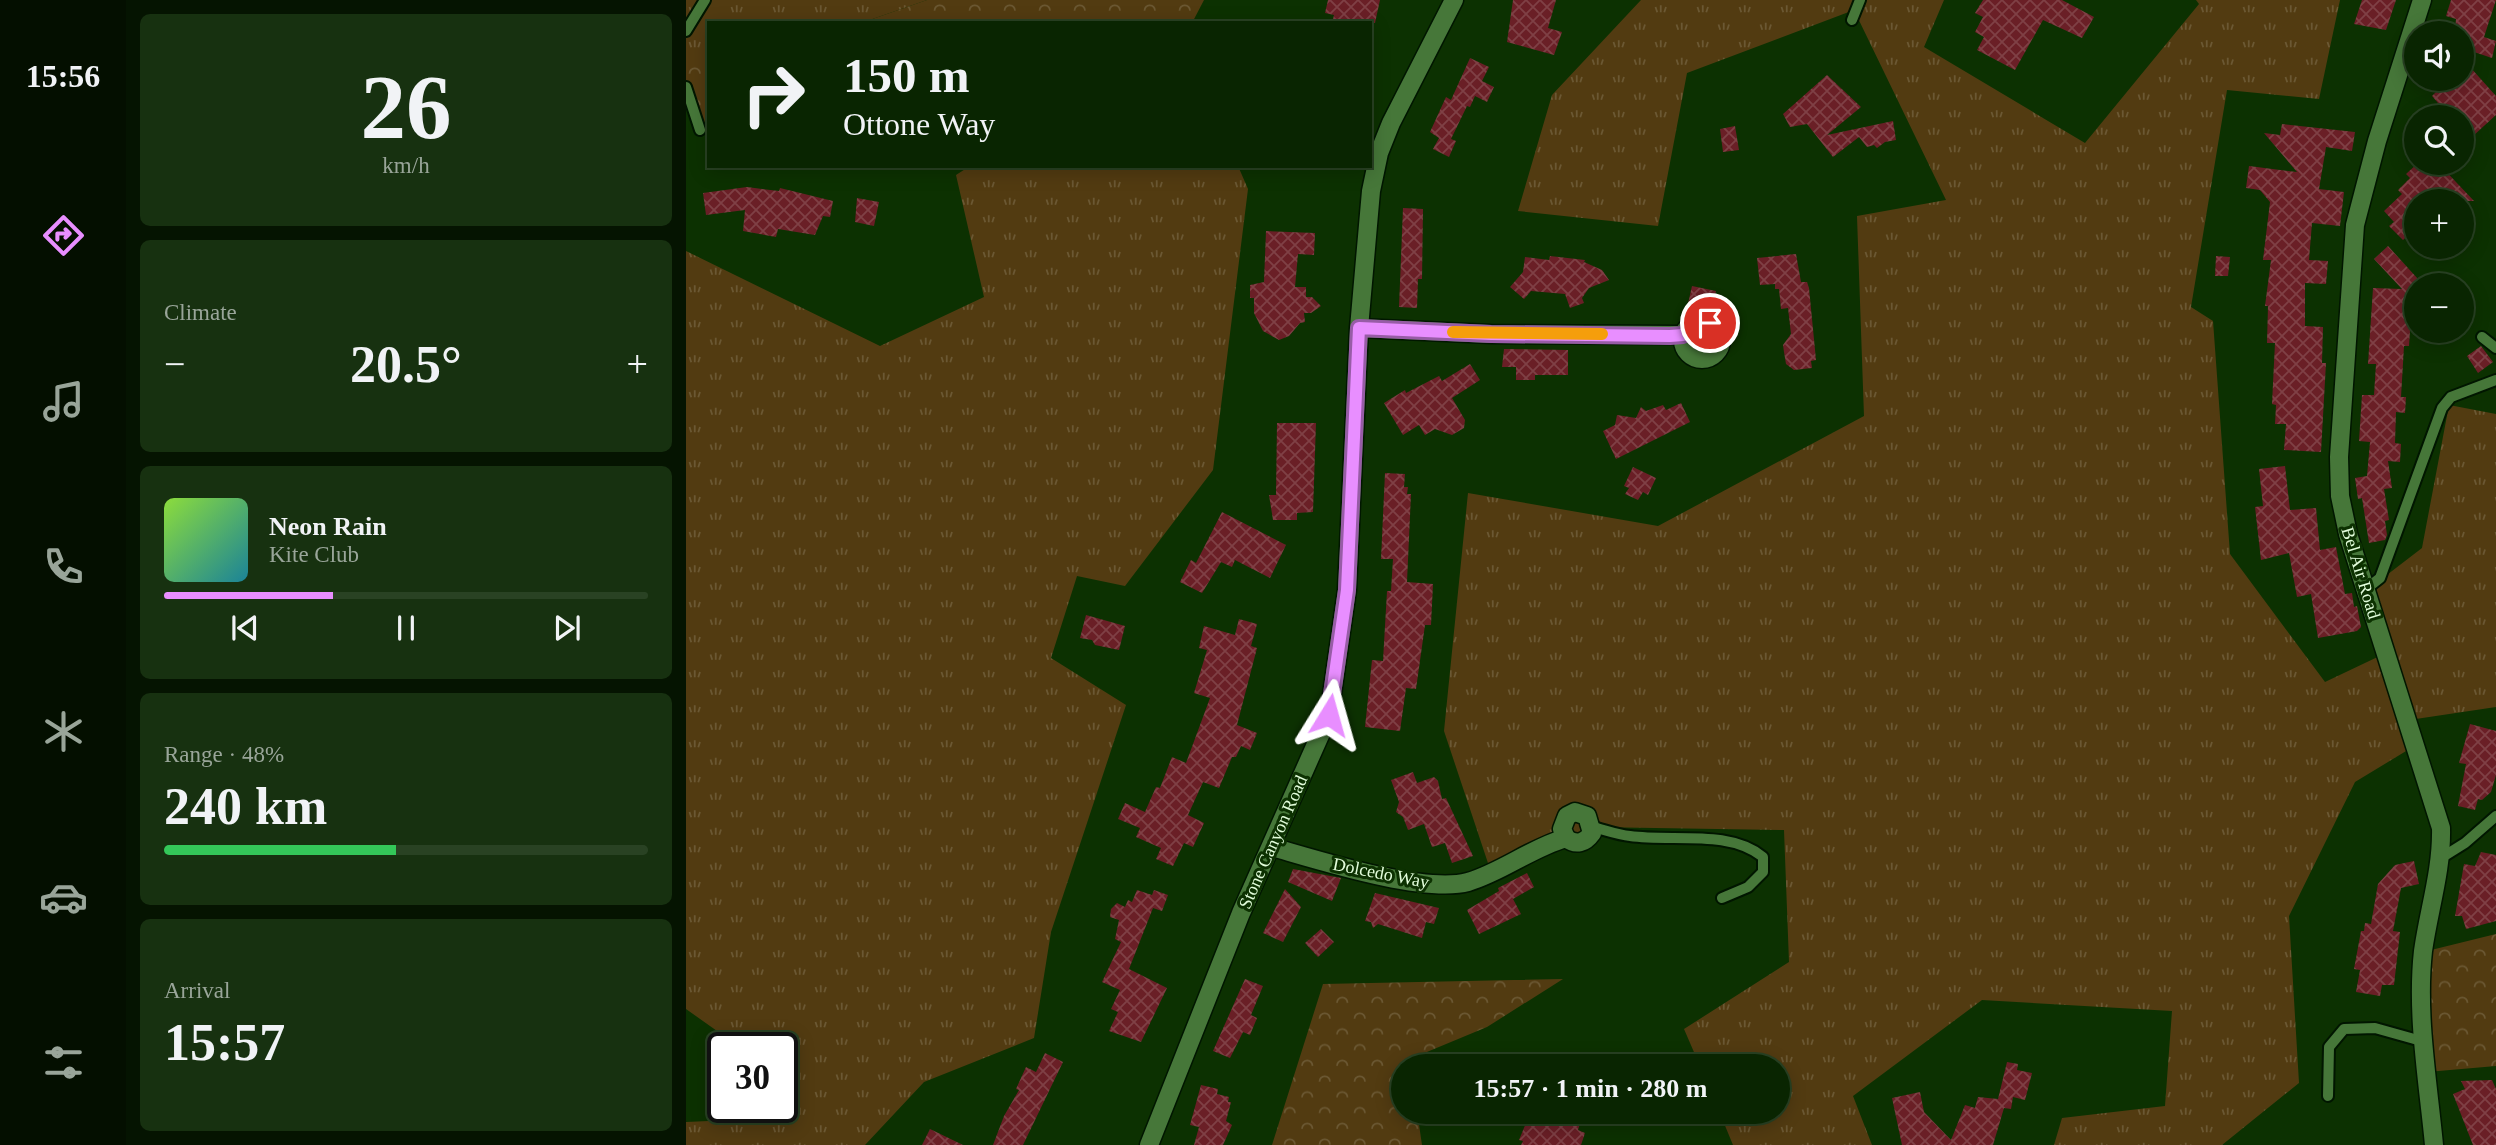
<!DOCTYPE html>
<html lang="en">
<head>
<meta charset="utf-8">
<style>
  body { margin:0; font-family:Georgia,serif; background:#173110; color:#f1f3f6; height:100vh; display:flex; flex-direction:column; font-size:26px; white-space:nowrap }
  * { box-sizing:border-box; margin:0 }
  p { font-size:23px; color:#99a599 }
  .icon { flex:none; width:38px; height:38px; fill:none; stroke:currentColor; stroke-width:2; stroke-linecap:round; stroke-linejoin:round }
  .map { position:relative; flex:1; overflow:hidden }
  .drawer { display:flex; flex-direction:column; gap:14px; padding:14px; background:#051401; width:560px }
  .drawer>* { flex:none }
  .guide { position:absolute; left:21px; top:21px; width:665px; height:147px; border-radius:0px; box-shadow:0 4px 18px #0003,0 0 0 2px #294223; background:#092501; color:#f1f3f6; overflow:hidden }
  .buttons { position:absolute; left:1718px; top:21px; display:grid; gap:14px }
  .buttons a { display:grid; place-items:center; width:70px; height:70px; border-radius:50%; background:#092501; box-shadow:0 4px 18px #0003,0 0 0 2px #294223; font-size:35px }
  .speed { position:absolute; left:21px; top:1032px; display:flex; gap:14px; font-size:35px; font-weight:700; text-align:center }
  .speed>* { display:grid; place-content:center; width:91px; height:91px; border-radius:50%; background:#092501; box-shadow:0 4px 18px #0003,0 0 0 2px #294223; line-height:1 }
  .speed .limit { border:4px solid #111; border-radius:10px; background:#fff; color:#111 }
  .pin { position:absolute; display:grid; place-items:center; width:60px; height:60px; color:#fff; margin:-30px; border:4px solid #fff; border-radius:50%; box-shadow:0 2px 7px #0007 }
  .me { position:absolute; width:77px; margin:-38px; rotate:8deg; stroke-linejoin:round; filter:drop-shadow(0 0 5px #0008) }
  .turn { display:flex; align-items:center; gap:24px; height:147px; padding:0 21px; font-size:32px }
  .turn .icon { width:91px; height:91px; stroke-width:2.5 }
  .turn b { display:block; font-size:49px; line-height:60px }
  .big { font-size:52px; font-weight:600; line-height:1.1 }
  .drawer .widget { flex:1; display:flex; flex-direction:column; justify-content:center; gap:10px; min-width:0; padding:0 24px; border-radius:10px; background:#173110 }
  .drawer .dial { align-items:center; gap:0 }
  .dial b { font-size:91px; line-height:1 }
  .song { display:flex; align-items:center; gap:21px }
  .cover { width:84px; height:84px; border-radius:10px; background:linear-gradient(135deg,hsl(90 70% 55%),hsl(190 70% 35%)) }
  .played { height:7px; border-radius:4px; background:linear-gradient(90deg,#e88eff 35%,#294223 35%) }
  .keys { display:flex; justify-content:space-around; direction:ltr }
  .heat { display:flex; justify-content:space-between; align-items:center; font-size:38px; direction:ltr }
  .charge { height:10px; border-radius:5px; background:linear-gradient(90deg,#34c759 48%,#294223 0) }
  .trip { position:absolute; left:705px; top:1054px; width:399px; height:70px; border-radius:35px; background:#092501; box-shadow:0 4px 18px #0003,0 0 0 2px #294223; font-weight:600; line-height:70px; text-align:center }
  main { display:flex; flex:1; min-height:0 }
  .dock { display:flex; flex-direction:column; width:126px; justify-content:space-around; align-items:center; background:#040f00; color:#99a599 }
  .dock .icon { width:49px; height:49px }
  .dock .on { color:#e88eff }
  .dock b { font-size:32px; color:#f1f3f6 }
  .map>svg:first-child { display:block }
</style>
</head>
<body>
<main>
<nav class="dock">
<b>15:56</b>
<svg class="icon on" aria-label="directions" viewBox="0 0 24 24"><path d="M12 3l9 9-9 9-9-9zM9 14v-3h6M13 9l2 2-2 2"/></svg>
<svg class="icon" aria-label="music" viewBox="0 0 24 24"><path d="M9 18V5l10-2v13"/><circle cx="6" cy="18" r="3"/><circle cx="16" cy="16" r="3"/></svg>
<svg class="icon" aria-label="phone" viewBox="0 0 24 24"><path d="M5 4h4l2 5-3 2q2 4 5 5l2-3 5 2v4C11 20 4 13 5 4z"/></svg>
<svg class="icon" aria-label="climate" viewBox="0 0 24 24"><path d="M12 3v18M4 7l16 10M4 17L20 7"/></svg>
<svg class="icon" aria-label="car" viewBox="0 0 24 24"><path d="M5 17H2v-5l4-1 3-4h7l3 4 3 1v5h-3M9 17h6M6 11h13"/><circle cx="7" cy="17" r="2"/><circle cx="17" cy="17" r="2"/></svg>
<svg class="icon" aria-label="filters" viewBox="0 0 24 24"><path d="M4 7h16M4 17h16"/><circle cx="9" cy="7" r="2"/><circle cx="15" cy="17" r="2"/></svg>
</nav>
<section class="drawer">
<div class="widget dial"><b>26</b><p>km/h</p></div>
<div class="widget"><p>Climate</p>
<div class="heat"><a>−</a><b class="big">20.5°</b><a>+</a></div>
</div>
<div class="widget">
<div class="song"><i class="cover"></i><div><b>Neon Rain</b><p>Kite Club</p></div></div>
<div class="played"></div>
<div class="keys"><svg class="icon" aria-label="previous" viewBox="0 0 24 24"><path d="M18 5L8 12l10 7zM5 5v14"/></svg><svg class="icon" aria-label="pause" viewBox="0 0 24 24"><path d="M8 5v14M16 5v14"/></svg><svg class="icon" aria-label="next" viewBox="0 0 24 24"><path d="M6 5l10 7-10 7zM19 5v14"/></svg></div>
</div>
<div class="widget"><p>Range · 48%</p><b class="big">240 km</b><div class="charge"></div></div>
<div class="widget"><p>Arrival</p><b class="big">15:57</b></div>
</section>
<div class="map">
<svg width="1810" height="1145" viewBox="0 0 1810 1145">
  <defs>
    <pattern id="grass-tufts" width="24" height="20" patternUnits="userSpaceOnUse" patternTransform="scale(1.75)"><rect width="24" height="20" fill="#523b11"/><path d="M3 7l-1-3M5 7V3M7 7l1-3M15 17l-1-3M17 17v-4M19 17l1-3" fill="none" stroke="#6b5833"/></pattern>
    <pattern id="forest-crowns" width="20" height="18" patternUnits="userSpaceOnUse" patternTransform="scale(1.75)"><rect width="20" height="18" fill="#523b11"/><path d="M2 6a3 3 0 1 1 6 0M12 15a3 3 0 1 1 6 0" fill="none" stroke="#6b5833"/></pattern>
    <pattern id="building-cross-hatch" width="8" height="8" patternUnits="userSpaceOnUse" patternTransform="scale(1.75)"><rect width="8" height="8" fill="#6a1f26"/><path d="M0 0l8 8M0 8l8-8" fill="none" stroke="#7f4045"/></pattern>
  </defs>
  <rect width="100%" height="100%" fill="#0c3101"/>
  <!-- grass -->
  <path fill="url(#grass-tufts)" d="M 0,0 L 241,0 L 175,23 L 23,23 L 23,49 L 0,49 Z
    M 955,0 L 1258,0 L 1238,47 L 1399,143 L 1513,4 L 1510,0 L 1654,0 L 1633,99 L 1541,90 L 1505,307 L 1527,321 L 1544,554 L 1639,682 L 1700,653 L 1680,591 L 1736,548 L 1763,405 L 1810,414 L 1810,707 L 1723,720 L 1730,745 L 1669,782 L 1603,916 L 1613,1083 L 1536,1145 L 1368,1145 L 1376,1118 L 1479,1106 L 1486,1011 L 1296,1000 L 1167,1096 L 1186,1145 L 1047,1145 L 1033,1111 L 1092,1111 L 1092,1066 L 1014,1066 L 998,1029 L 1103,962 L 1098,830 L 907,827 L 889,843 L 805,872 L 758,731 L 782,493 L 972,526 L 1178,416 L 1171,216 L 1260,200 L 1168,10 L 1001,73 L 972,226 L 832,211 L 866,95 Z
    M 284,166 L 552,166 L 562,189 L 527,470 L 439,586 L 391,576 L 365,658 L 440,705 L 365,932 L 348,1038 L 238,1082 L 179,1145 L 0,1145 L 0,1122 L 68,1119 L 65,1108 L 96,1108 L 96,1048 L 50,1048 L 48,1043 L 0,1009 L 0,251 L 194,346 L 298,297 L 270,175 Z"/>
  <!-- forest -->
  <path fill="url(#forest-crowns)" d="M 241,0 L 518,0 L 506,23 L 175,23 Z
    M 0,49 L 23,49 L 23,132 L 14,130 L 0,87 Z
    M 1810,934 L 1810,1066 L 1741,1072 L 1737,952 Z
    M 877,979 L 801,1027 L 724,1059 L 725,1066 L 718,1066 L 718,1111 L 731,1111 L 736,1145 L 586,1145 L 637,984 Z"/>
  <!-- building -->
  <path fill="url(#building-cross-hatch)" d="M 642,0 L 694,0 L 689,23 L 646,23 L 648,15 L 639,13 Z
    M 827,0 L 870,0 L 862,28 L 876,32 L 868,55 L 821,42 Z
    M 1297,0 L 1376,0 L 1408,17 L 1396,38 L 1357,20 L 1329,70 L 1291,50 L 1298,37 L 1289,32 L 1297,17 L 1289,13 Z
    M 1676,0 L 1710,0 L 1700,30 L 1668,24 Z
    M 1765,0 L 1810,0 L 1798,37 L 1810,41 L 1806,58 L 1776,48 L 1776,32 L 1769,30 L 1770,19 L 1760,16 Z
    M 784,58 L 803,67 L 796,81 L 808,87 L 801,102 L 789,96 L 784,107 L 781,106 L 765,139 L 770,141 L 763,157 L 747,149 L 753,138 L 744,132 L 760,97 L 765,100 Z
    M 1776,58 L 1810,96 L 1810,115 L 1776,146 L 1777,117 L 1736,117 L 1752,103 L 1746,96 L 1754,88 L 1752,86 L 1759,79 L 1776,79 Z
    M 1141,75 L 1175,107 L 1141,135 L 1207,121 L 1210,140 L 1199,142 L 1191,148 L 1188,145 L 1181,147 L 1173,137 L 1147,157 L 1121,124 L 1104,127 L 1097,114 Z
    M 1596,124 L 1669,132 L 1666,151 L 1640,147 L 1633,189 L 1658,192 L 1654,226 L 1626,223 L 1623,260 L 1642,261 L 1640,284 L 1619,283 L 1619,326 L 1637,327 L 1636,363 L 1640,363 L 1635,452 L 1598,450 L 1600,424 L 1589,424 L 1590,405 L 1586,404 L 1589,343 L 1581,343 L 1582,306 L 1579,306 L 1585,260 L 1577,260 L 1584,202 L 1574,190 L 1560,188 L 1563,166 L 1611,172 L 1578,133 L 1594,135 Z
    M 1049,126 L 1053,150 L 1037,152 L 1034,129 Z
    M 1732,163 L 1752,163 L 1788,201 L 1731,201 L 1731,208 L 1719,218 L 1729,229 L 1717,240 L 1703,226 L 1708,222 L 1698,211 L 1716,194 L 1712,190 L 1724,178 L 1720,174 Z
    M 61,187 L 93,191 L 94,188 L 147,201 L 144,217 L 137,216 L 129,235 L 92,229 L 90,237 L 57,231 L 59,210 L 20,215 L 17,193 Z
    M 171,198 L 193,202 L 188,226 L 169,222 Z
    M 717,208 L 737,209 L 736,279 L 732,279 L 731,308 L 713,307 Z
    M 580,231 L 629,233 L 628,255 L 612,254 L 609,287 L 620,287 L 620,297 L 626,297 L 635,306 L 625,313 L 618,313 L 619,322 L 614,323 L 603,336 L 593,340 L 577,331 L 568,313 L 568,298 L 564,298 L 564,285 L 578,282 Z
    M 1702,246 L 1732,279 L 1731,316 L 1725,316 L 1723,346 L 1718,346 L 1715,397 L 1720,397 L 1719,413 L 1710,412 L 1709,443 L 1715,444 L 1714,462 L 1702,461 L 1706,488 L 1698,489 L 1703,520 L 1699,521 L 1701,535 L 1699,540 L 1683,543 L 1676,498 L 1672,499 L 1669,478 L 1681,476 L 1684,442 L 1673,441 L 1676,395 L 1688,395 L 1690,364 L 1682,364 L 1687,288 L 1716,289 L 1688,259 Z
    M 1110,254 L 1115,282 L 1121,282 L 1123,288 L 1130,360 L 1125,361 L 1126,368 L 1108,370 L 1100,364 L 1098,352 L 1097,345 L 1105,334 L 1102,308 L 1095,309 L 1093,289 L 1089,289 L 1089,284 L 1074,285 L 1071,258 Z
    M 864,256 L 899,260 L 898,262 L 916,270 L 923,280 L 903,288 L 896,298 L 898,303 L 884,308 L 879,294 L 845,291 L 838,299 L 824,287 L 837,272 L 839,257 L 863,260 Z
    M 1530,256 L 1544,257 L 1542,276 L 1529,276 Z
    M 1006,286 L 1030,291 L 1025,313 L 1001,308 Z
    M 1795,346 L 1807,362 L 1792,373 L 1781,356 Z
    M 818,349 L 882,350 L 882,375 L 849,375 L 849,380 L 830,380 L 830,367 L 816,367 Z
    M 784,364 L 794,380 L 766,398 L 779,420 L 778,428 L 766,435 L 749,429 L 739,435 L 733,425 L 717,435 L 698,403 L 719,390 L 720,393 L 753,376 L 756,381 Z
    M 995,403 L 1004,422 L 930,459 L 917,431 L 929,425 L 931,415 L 950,418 L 955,407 L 960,411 L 977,405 L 980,410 Z
    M 591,423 L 630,423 L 627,512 L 611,513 L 611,520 L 587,520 L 583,495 L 590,495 Z
    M 1599,466 L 1604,510 L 1630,508 L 1634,550 L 1650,547 L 1659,594 L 1666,593 L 1668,607 L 1671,606 L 1675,627 L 1671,631 L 1632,638 L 1625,594 L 1611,597 L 1603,553 L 1575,560 L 1569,507 L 1577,506 L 1573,469 Z
    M 947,467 L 970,478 L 962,495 L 957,492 L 952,500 L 939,494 L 943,488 L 938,486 Z
    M 699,473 L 719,474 L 718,487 L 722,487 L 721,494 L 725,494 L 721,582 L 747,584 L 745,625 L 739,625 L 730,689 L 720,688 L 714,731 L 679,727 L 686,660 L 697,661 L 701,591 L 705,591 L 707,559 L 695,559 Z
    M 536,512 L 600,545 L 584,578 L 549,560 L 546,567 L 535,562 L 516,593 L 494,582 L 505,560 L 510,563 Z
    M 400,615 L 439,626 L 433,650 L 409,645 L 406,640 L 394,638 Z
    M 553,619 L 571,624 L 565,646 L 571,648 L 551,725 L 571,733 L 564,750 L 555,746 L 550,757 L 546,757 L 533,788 L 517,782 L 502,815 L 518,823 L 507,847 L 498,843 L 487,866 L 470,859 L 475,848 L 450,837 L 454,828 L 432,819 L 439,803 L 459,812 L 470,787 L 474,788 L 486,757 L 500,763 L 524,698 L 508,693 L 521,650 L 513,648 L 518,626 L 549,635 Z
    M 1784,724 L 1810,731 L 1810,775 L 1805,792 L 1796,800 L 1792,799 L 1789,810 L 1772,806 L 1780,764 L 1773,763 Z
    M 727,772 L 731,783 L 748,777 L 752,781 L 756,799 L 760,798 L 787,856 L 766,863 L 759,843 L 746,847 L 738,824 L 722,830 L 717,817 L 710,812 L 713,802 L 705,780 Z
    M 1795,852 L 1810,855 L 1810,921 L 1780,929 L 1776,916 L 1769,916 L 1778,864 L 1789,866 Z
    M 1728,861 L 1733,884 L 1715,888 L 1707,931 L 1714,932 L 1708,985 L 1696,985 L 1694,996 L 1670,992 L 1674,970 L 1668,969 L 1675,931 L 1678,931 L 1679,923 L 1685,924 L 1692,884 L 1709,865 Z
    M 607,869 L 655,878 L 646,901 L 602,882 Z
    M 841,873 L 848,887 L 827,899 L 835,914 L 793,934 L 781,910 L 813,891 L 812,888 Z
    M 599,889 L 615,907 L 597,942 L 577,933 Z
    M 451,890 L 466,895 L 468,890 L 482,895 L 476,911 L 467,908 L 443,969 L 481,988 L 455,1042 L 423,1031 L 432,1012 L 425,1009 L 434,990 L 416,982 L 435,942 L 429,939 L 433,920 L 424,917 L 425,909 L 431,903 L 439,907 L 442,900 L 446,902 Z
    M 689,893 L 753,908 L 748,924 L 740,922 L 736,938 L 692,924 L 687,928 L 685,922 L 679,921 Z
    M 635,929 L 648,942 L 632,957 L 619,943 Z
    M 559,979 L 577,986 L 565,1015 L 571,1018 L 564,1035 L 557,1032 L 544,1058 L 527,1051 Z
    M 359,1053 L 377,1062 L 337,1145 L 307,1145 L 318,1116 L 333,1090 L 330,1089 L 340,1067 L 350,1072 Z
    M 1321,1062 L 1332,1064 L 1331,1070 L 1346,1073 L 1339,1100 L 1327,1097 L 1325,1109 L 1318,1108 L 1307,1145 L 1216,1145 L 1206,1098 L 1234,1092 L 1238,1112 L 1265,1140 L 1279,1105 L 1289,1108 L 1292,1097 L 1312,1099 Z
    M 1806,1080 L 1810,1089 L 1810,1145 L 1787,1145 L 1767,1094 L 1779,1089 L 1775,1081 Z
    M 515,1085 L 532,1089 L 531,1094 L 543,1097 L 542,1102 L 545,1102 L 540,1121 L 546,1125 L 537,1145 L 508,1145 L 513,1127 L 504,1125 Z
    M 845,1111 L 895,1111 L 893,1116 L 896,1117 L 892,1130 L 899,1133 L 895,1145 L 835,1145 L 837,1141 L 833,1140 Z
    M 244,1129 L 277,1145 L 236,1145 Z"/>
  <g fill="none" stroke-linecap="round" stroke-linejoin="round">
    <!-- service casing -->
    <g stroke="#011600" stroke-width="14">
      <path id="service" d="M 1166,20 L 1174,0
        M 0,31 L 19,0
        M 0,87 L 14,130
        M 1796,337 L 1810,348
        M 1680,589 L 1694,578 L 1756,408 L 1765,397 L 1810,380
        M 907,827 C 919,830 932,835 944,836 C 986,842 1043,829 1077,857 L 1077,872 L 1062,887 L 1036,898
        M 1755,858 L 1779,843 L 1810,816
        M 1642,1096 L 1643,1047 L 1658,1029 L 1689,1028 L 1739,1042"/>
    </g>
    <!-- minor casing -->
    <g stroke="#011600" stroke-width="21">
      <path id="minor" d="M 1736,0 L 1691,141 L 1669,225 L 1653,457 L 1654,496 L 1662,534 L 1755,828 C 1756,870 1743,909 1737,951 C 1730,1014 1742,1082 1748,1145
        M997 340a19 19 0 1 1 38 0a19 19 0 1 1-38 0Z
        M 673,328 L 805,334 L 997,335
        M 586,847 C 632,860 738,894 782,882 C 816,872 845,848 880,838 C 890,846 899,843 906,833 L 901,816 L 889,812 L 881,816 L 876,829 L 880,838
        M 463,1145 L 555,913 L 643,715 L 661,590 L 673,328 L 685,191 L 693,153 L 705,123 L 768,0"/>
    </g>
    <!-- service -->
    <use href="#service" stroke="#467739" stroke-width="10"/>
    <!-- minor -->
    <use href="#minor" stroke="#467739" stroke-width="18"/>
  </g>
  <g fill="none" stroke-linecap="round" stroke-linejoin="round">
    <!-- route casing -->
    <g stroke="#975ca6" stroke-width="18">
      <path id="route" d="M 643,715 L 661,590 L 673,328 L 805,334 L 984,336 L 997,335 L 1011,321 L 1024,323"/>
    </g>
    <!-- route -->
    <use href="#route" stroke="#e88eff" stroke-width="12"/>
    <!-- slow -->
    <path stroke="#f59e0b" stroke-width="12" d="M 767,332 L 916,334"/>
  </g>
  <g text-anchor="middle" stroke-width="6" stroke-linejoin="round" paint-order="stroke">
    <!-- street labels -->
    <g font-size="18" fill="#e1fcda" stroke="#0c3101">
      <text transform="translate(1675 573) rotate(73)" y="6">Bel Air Road</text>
      <text transform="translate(587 842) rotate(-66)" y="6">Stone Canyon Road</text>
      <text transform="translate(695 873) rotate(11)" y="6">Dolcedo Way</text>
    </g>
  </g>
</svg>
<div class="buttons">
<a><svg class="icon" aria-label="sound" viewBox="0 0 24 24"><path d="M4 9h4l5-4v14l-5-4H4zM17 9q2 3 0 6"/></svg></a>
<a><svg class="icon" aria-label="search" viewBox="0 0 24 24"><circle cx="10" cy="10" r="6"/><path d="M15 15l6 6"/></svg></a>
<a>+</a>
<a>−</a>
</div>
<div class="speed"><div class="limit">30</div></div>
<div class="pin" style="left:1024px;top:323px;background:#d93025"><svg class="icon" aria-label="arrive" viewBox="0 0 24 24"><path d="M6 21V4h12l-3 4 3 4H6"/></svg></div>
<svg class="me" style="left:643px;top:715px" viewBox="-20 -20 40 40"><path d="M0-17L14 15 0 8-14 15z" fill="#e88eff" stroke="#fff" stroke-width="4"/></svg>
<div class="trip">15:57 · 1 min · 280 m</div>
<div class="guide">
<div class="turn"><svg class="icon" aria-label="right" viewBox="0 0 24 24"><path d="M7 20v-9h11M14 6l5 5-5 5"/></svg><div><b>150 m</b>Ottone Way</div></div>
</div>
</div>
</main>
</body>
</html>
